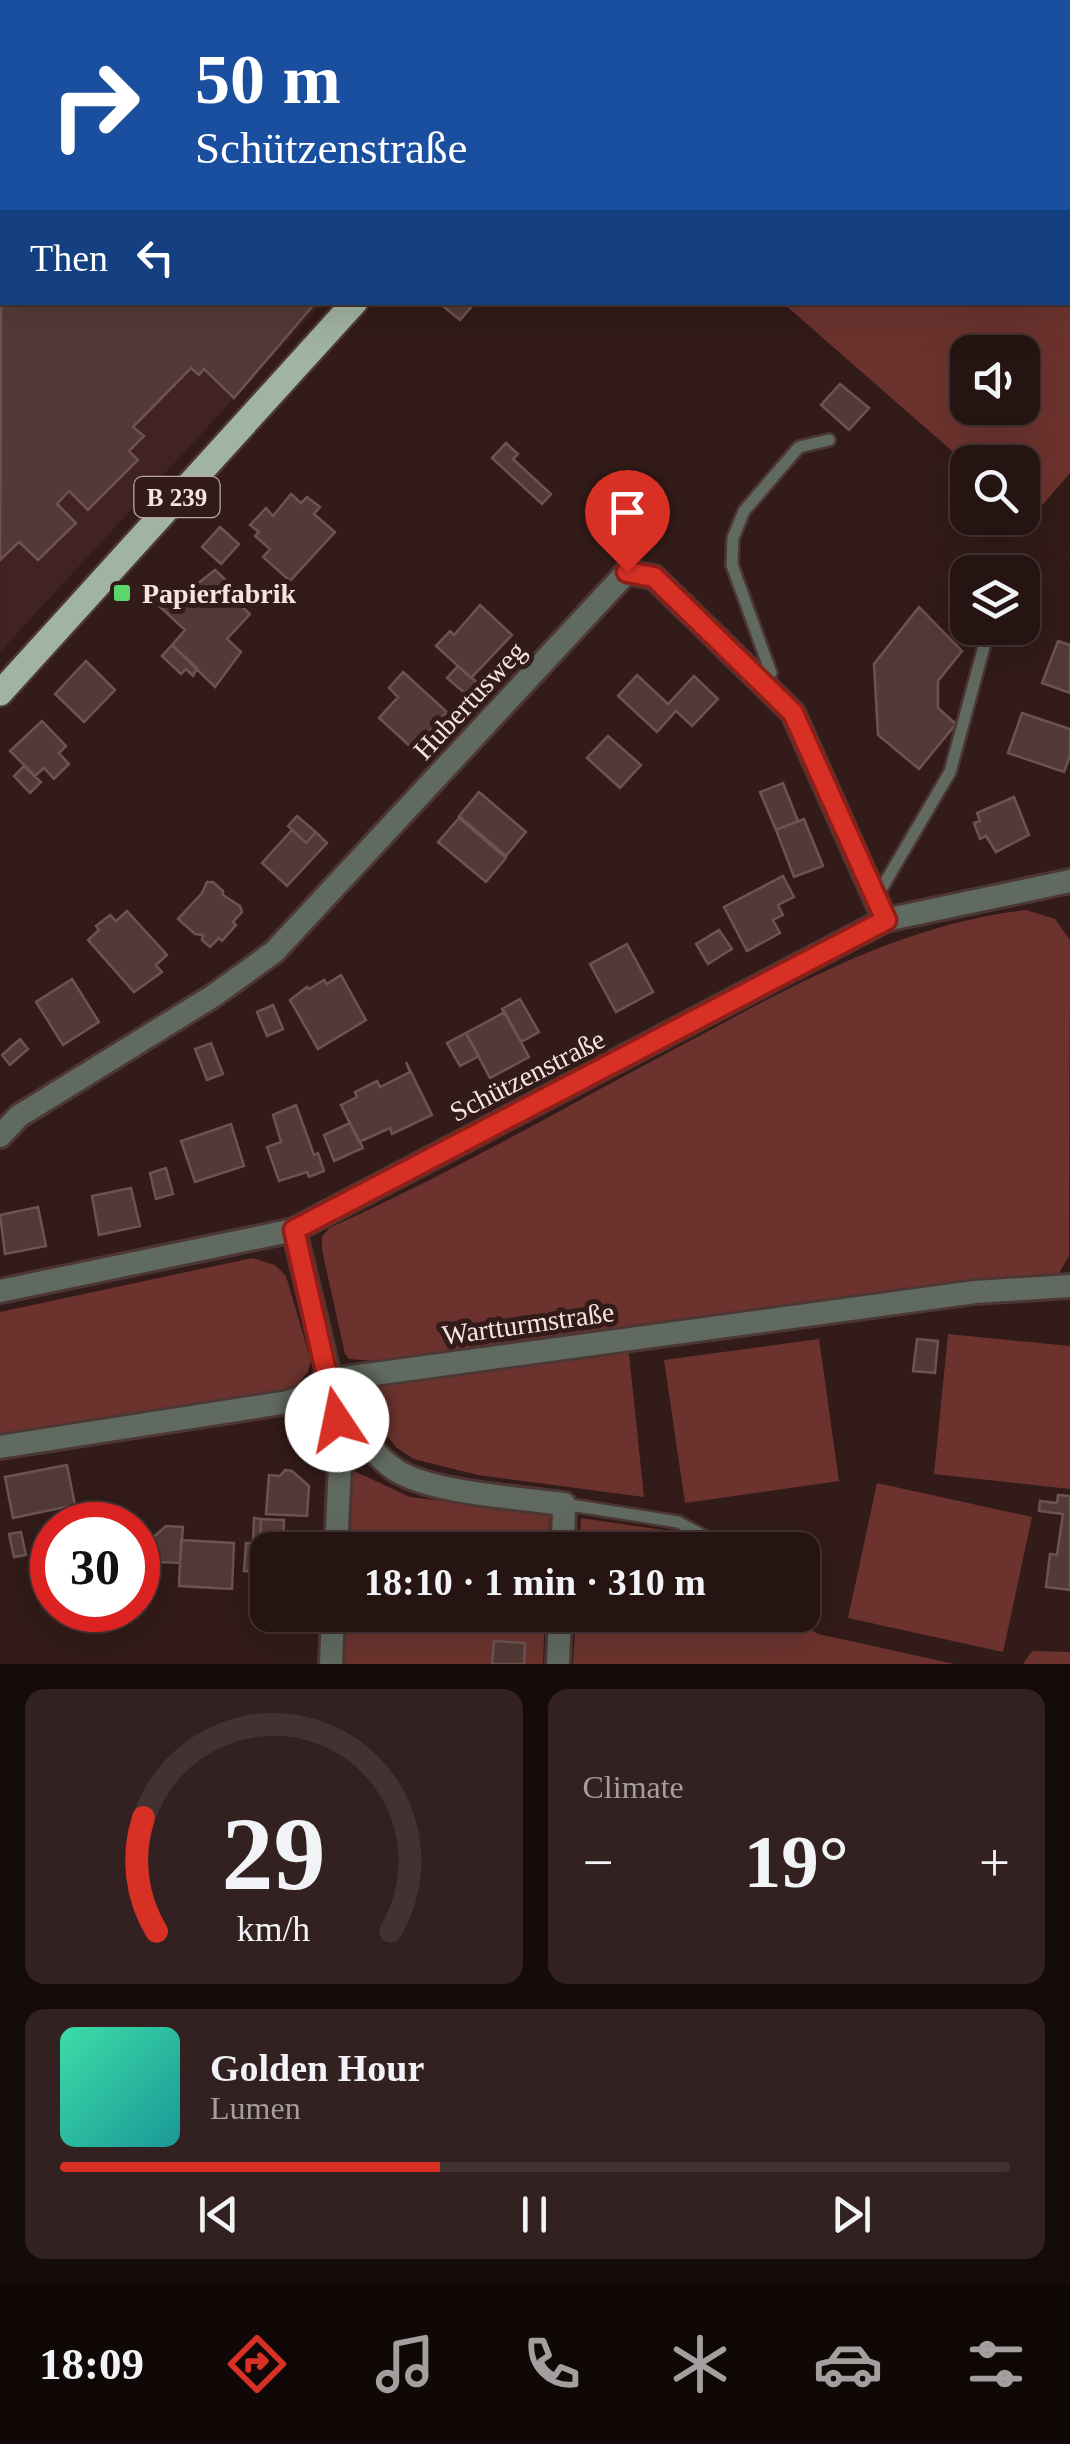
<!DOCTYPE html>
<html lang="en">
<head>
<meta charset="utf-8">
<style>
  body { margin:0; font-family:"Times New Roman",serif; background:#322120; color:#f1f3f6; height:100vh; display:flex; flex-direction:column; font-size:38px; white-space:nowrap }
  * { box-sizing:border-box; margin:0 }
  p { font-size:32px; color:#a49e9f }
  .icon { flex:none; width:55px; height:55px; fill:none; stroke:currentColor; stroke-width:2; stroke-linecap:round; stroke-linejoin:round }
  .map { position:relative; height:1664px; overflow:hidden }
  .drawer { display:flex; flex-direction:column; gap:25px; padding:25px; background:#150b0a; flex:1 }
  .drawer>* { flex:none }
  .banner { position:absolute; left:0px; top:0px; width:1070px; height:305px; box-shadow:0 10px 40px #0002,0 0 0 2px #423332; background:#1a4fa0; color:#fff; overflow:hidden }
  .tools { position:absolute; left:950px; top:335px; display:grid; gap:20px }
  .tools a { display:grid; place-items:center; width:90px; height:90px; border-radius:20px; background:#261412; box-shadow:0 10px 40px #0002,0 0 0 2px #423332; font-size:50px }
  .speed { position:absolute; left:30px; top:1502px; display:flex; gap:20px; font-size:50px; font-weight:700; text-align:center }
  .speed>* { display:grid; place-content:center; width:130px; height:130px; border-radius:50%; background:#261412; box-shadow:0 10px 40px #0002,0 0 0 2px #423332; line-height:1 }
  .speed .limit { border:15px solid #d22; background:#fff; color:#111 }
  .pin { position:absolute; display:grid; place-items:center; width:85px; height:85px; color:#fff; margin:-102px -42px; border-radius:50% 50% 50% 0; rotate:-45deg; box-shadow:0 0 10px #0007 }
  .pin .icon { rotate:45deg }
  .me { position:absolute; width:110px; margin:-55px; rotate:349deg; stroke-linejoin:round; filter:drop-shadow(0 0 8px #0008) }
  .turn { display:flex; align-items:center; gap:35px; height:210px; padding:0 30px; font-size:45px }
  .turn .icon { width:130px; height:130px; stroke-width:2.5 }
  .turn b { display:block; font-size:70px; line-height:85px }
  .then { display:flex; align-items:center; height:95px; padding:0 30px; background:#0003; gap:20px; font-size:38px }
  .big { font-size:75px; font-weight:700; line-height:1.1 }
  .drawer .card { flex:1; display:flex; flex-direction:column; justify-content:center; gap:15px; min-width:0; padding:0 35px; border-radius:20px; background:#322120 }
  .drawer .dial { align-items:center; gap:0 }
  .dial svg { height:260px; overflow:visible; fill:none; stroke:#423332; stroke-width:7; stroke-linecap:round; text-anchor:middle }
  .dial text { fill:#f1f3f6; stroke:none }
  .song { display:flex; align-items:center; gap:30px }
  .cover { width:120px; height:120px; border-radius:15px; background:linear-gradient(135deg,hsl(160 70% 55%),hsl(180 70% 35%)) }
  .played { height:10px; border-radius:5px; background:linear-gradient(90deg,#d93025 40%,#423332 40%) }
  .keys { display:flex; justify-content:space-around; direction:ltr }
  .heat { display:flex; justify-content:space-between; align-items:center; font-size:55px; direction:ltr }
  .drawer .tiles { flex:1; display:grid; gap:25px; grid-template-columns:1fr 1fr }
  .card:last-child { grid-column:span 2 }
  .trip { position:absolute; left:250px; top:1532px; width:570px; height:100px; border-radius:20px; background:#261412; box-shadow:0 10px 40px #0002,0 0 0 2px #423332; font-weight:700; line-height:100px; text-align:center }
  .tab-bar { display:flex; height:160px; justify-content:space-around; align-items:center; background:#0f0807; color:#a49e9f }
  .tab-bar .icon { width:70px; height:70px }
  .tab-bar .current { color:#d93025 }
  .tab-bar b { font-size:45px; color:#f1f3f6 }
  .map>svg:first-child { display:block }
</style>
</head>
<body>
<div class="map">
<svg width="1070" height="1664" viewBox="0 0 1070 1664">
  <rect width="100%" height="100%" fill="#321b18"/>
  <!-- built -->
  <path fill="#412321" d="M 13,0 L 601,0 L 11,2 Z
    M 640,0 L 1037,0 L 1036,2 Z
    M 2,14 L 2,302 L 322,303 L 0,652 Z"/>
  <!-- green -->
  <path fill="#6c332e" fill-rule="evenodd" d="M 1037,0 L 1070,0 L 1070,473 L 1031,518 L 1023,511 L 1022,462 L 967,464 L 783,303 L 1068,302 L 1068,2 L 1036,2 ZM 968,352 L 1022,352 L 1022,408 L 968,408 Z
    M 1026,910 L 1055,919 L 1070,940 L 1069,1256 L 1059,1273 L 375,1361 L 349,1359 L 345,1354 L 322,1250 L 322,1237 L 329,1228 C 457,1171 577,1100 701,1035 C 802,980 909,923 1026,910 Z
    M 252,1258 L 275,1265 L 286,1276 L 311,1361 L 308,1372 L 292,1391 L 0,1437 L 0,1312 Z
    M 948,1334 L 1070,1346 L 1070,1489 L 934,1474 Z
    M 819,1339 L 839,1481 L 685,1503 L 664,1360 Z
    M 628,1345 L 644,1497 L 478,1475 L 414,1459 L 397,1448 L 363,1407 L 361,1383 Z
    M 352,1470 L 410,1497 L 550,1514 L 548,1550 L 348,1550 Z
    M 877,1483 L 1032,1517 L 1003,1652 L 848,1618 Z
    M 581,1518 L 671,1531 L 703,1550 L 579,1550 Z
    M 344,1615 L 545,1615 L 543,1664 L 342,1664 Z
    M 576,1615 L 787,1615 L 818,1634 L 955,1664 L 573,1664 Z
    M 1032,1651 L 1070,1652 L 1070,1664 L 1023,1664 Z"/>
  <!-- building -->
  <path fill="#533a37" stroke="#6f5350" stroke-width="2.5" d="M 140,0 L 365,0 L 368,2 L 137,2 Z
    M 2,93 L 2,302 L 316,302 L 234,398 L 204,369 L 199,375 L 191,368 L 133,427 L 144,436 L 129,451 L 138,460 L 88,510 L 69,491 L 57,504 L 76,523 L 38,560 L 19,542 L 0,560 Z
    M 438,302 L 468,302 L 472,306 L 460,320 Z
    M 840,384 L 869,408 L 849,430 L 821,405 Z
    M 506,443 L 518,454 L 513,459 L 551,494 L 542,504 L 492,458 Z
    M 637,480 L 665,505 L 626,547 L 599,521 Z
    M 291,494 L 301,503 L 307,497 L 320,507 L 314,514 L 335,532 L 290,581 L 263,557 L 270,549 L 255,536 L 259,532 L 250,525 L 266,508 L 273,516 Z
    M 220,527 L 239,544 L 221,564 L 202,547 Z
    M 215,570 L 231,585 L 226,592 L 250,614 L 227,639 L 241,652 L 215,687 L 172,645 L 185,630 L 159,606 L 171,593 L 175,597 L 183,588 L 187,592 Z
    M 480,605 L 512,635 L 471,678 L 436,646 L 450,631 L 454,635 Z
    M 919,607 L 962,651 L 938,681 L 938,708 L 956,724 L 919,769 L 878,735 L 874,664 Z
    M 1058,641 L 1070,645 L 1070,693 L 1042,683 Z
    M 172,645 L 197,668 L 193,676 L 186,669 L 181,674 L 162,656 Z
    M 86,661 L 115,690 L 84,722 L 55,694 Z
    M 458,666 L 478,683 L 467,695 L 447,678 Z
    M 403,672 L 447,712 L 413,749 L 379,718 L 398,697 L 389,688 Z
    M 637,675 L 668,704 L 694,676 L 718,699 L 692,726 L 676,711 L 657,732 L 618,696 Z
    M 1022,713 L 1070,729 L 1070,756 L 1064,772 L 1008,753 Z
    M 42,721 L 66,746 L 59,753 L 69,764 L 54,779 L 44,768 L 35,776 L 10,751 Z
    M 608,736 L 641,765 L 620,788 L 587,758 Z
    M 24,766 L 41,782 L 30,793 L 14,776 Z
    M 783,783 L 798,821 L 776,830 L 760,792 Z
    M 479,792 L 526,832 L 506,856 L 459,816 Z
    M 1014,797 L 1029,835 L 996,852 L 986,836 L 980,839 L 974,823 L 980,821 L 977,813 Z
    M 297,816 L 316,832 L 306,843 L 288,826 Z
    M 459,818 L 506,858 L 486,882 L 438,842 Z
    M 804,819 L 823,866 L 794,877 L 776,830 Z
    M 292,830 L 306,843 L 316,832 L 327,843 L 287,886 L 262,863 Z
    M 783,876 L 794,897 L 778,905 L 783,915 L 773,920 L 780,933 L 747,951 L 724,907 Z
    M 207,882 L 213,882 L 223,891 L 223,895 L 240,906 L 242,912 L 233,922 L 236,925 L 222,941 L 219,938 L 210,947 L 202,940 L 203,935 L 195,934 L 178,919 L 202,893 Z
    M 127,911 L 167,955 L 156,965 L 162,972 L 134,992 L 88,940 L 99,930 L 96,926 L 110,915 L 116,921 Z
    M 719,930 L 732,949 L 708,964 L 696,944 Z
    M 627,944 L 653,992 L 616,1012 L 590,964 Z
    M 341,975 L 366,1020 L 318,1049 L 290,1000 L 307,987 L 309,989 L 324,980 L 327,984 Z
    M 72,979 L 99,1022 L 63,1045 L 36,1002 Z
    M 520,999 L 539,1032 L 521,1042 L 502,1009 Z
    M 273,1005 L 283,1029 L 267,1036 L 257,1012 Z
    M 505,1012 L 529,1057 L 490,1078 L 466,1033 Z
    M 466,1033 L 479,1056 L 460,1066 L 447,1043 Z
    M 20,1039 L 28,1049 L 10,1065 L 2,1055 Z
    M 211,1043 L 223,1074 L 207,1080 L 195,1049 Z
    M 406,1062 L 432,1115 L 392,1134 L 390,1128 L 359,1142 L 341,1105 L 357,1097 L 355,1092 L 377,1081 L 380,1087 L 410,1072 Z
    M 296,1105 L 314,1155 L 318,1153 L 324,1171 L 309,1177 L 307,1172 L 279,1181 L 267,1147 L 281,1142 L 273,1115 Z
    M 350,1123 L 363,1148 L 334,1161 L 324,1135 Z
    M 231,1124 L 244,1166 L 195,1182 L 181,1141 Z
    M 166,1168 L 173,1194 L 156,1199 L 150,1173 Z
    M 131,1188 L 140,1226 L 99,1235 L 92,1196 Z
    M 38,1207 L 46,1246 L 5,1254 L 0,1215 Z
    M 917,1339 L 938,1341 L 935,1373 L 913,1371 Z
    M 67,1465 L 75,1505 L 13,1518 L 5,1477 Z
    M 285,1470 L 292,1471 L 309,1486 L 307,1516 L 266,1514 L 269,1475 L 280,1476 Z
    M 1058,1495 L 1070,1496 L 1070,1590 L 1046,1587 L 1050,1554 L 1057,1555 L 1063,1514 L 1039,1511 L 1040,1501 L 1057,1503 Z
    M 254,1518 L 261,1519 L 260,1543 L 253,1543 Z
    M 261,1519 L 284,1520 L 283,1545 L 260,1543 Z
    M 166,1526 L 183,1527 L 180,1563 L 160,1562 L 144,1545 Z
    M 21,1532 L 26,1555 L 14,1557 L 9,1534 Z
    M 181,1540 L 234,1543 L 232,1589 L 179,1586 Z
    M 246,1543 L 275,1544 L 274,1550 L 268,1550 L 268,1572 L 244,1571 Z
    M 258,1578 L 268,1579 L 268,1615 L 309,1615 L 308,1631 L 271,1629 L 269,1620 L 255,1619 Z
    M 494,1641 L 525,1643 L 524,1664 L 492,1664 Z"/>
  <g fill="none" stroke-linecap="round" stroke-linejoin="round">
    <!-- lane casing -->
    <g stroke="#4d3734" stroke-width="16">
      <path id="lane" d="M 1004,572 L 1006,565
        M 763,684 L 771,673 L 732,565 L 733,538 L 744,511 L 799,447 L 829,440
        M 876,898 L 950,772 L 989,628
        M 564,1504 L 678,1522 L 730,1550
        M 802,1604 L 813,1612"/>
    </g>
    <!-- street casing -->
    <g stroke="#4d3734" stroke-width="28">
      <path id="street" d="M 0,1136 L 19,1116 L 213,996 L 274,952 L 627,572 L 654,577 L 793,713 L 885,920
        M 294,1230 L 330,1380 L 341,1444 L 336,1550
        M 0,1291 L 294,1230 L 885,920 L 1070,881
        M 335,1400 C 353,1424 372,1455 397,1471 C 433,1493 520,1498 564,1504 L 563,1550
        M 0,1447 L 288,1402 L 314,1393 L 330,1380 L 975,1292 L 1070,1286
        M 331,1664 L 333,1615
        M 558,1664 L 560,1615"/>
    </g>
    <!-- primary casing -->
    <g stroke="#4d3734" stroke-width="30">
      <path id="primary" d="M 628,2 L 631,0
        M 0,693 L 355,302"/>
    </g>
    <!-- lane -->
    <use href="#lane" stroke="#616a61" stroke-width="11"/>
    <!-- street -->
    <use href="#street" stroke="#616a61" stroke-width="22"/>
    <!-- primary -->
    <use href="#primary" stroke="#a1b3a1" stroke-width="25"/>
  </g>
  <g fill="none" stroke-linecap="round" stroke-linejoin="round">
    <!-- route casing -->
    <g stroke="#8d1f18" stroke-width="25">
      <path id="route" d="M 337,1420 L 294,1230 L 886,920 L 793,713 L 654,577 L 627,572"/>
    </g>
    <!-- route -->
    <use href="#route" stroke="#d93025" stroke-width="18"/>
  </g>
  <!-- markers -->
  <rect fill="#5cd56d" stroke="#321b18" stroke-width="4" x="112" y="583" width="20" height="20" rx="5"/>
  <g text-anchor="middle" stroke-width="10" stroke-linejoin="round" paint-order="stroke">
    <!-- shield labels -->
    <rect fill="#321b18" stroke="#baa8a5" stroke-width="2.5" x="134.5" y="477" width="85" height="40" rx="8"/>
    <g font-size="25" font-weight="bold" fill="#f5e4e2">
      <text x="177" y="506">B 239</text>
    </g>
    <!-- poi labels -->
    <g font-size="28" font-weight="bold" fill="#f5e4e2" stroke="#321b18" text-anchor="start">
      <text x="142" y="603">Papierfabrik</text>
    </g>
    <!-- street labels -->
    <g font-size="28" fill="#f5e4e2" stroke="#321b18">
      <text transform="translate(469 700) rotate(-47)" y="10">Hubertusweg</text>
      <text transform="translate(527 1075) rotate(-27)" y="10">Schützenstraße</text>
      <text transform="translate(528 1323) rotate(-8)" y="10">Wartturmstraße</text>
    </g>
  </g>
</svg>
<div class="tools">
<a><svg class="icon" aria-label="sound" viewBox="0 0 24 24"><path d="M4 9h4l5-4v14l-5-4H4zM17 9q2 3 0 6"/></svg></a>
<a><svg class="icon" aria-label="search" viewBox="0 0 24 24"><circle cx="10" cy="10" r="6"/><path d="M15 15l6 6"/></svg></a>
<a><svg class="icon" aria-label="layers" viewBox="0 0 24 24"><path d="M12 4l9 5-9 5-9-5zM3 14l9 5 9-5"/></svg></a>
</div>
<div class="speed"><div class="limit">30</div></div>
<div class="pin" style="left:627px;top:572px;background:#d93025"><svg class="icon" aria-label="arrive" viewBox="0 0 24 24"><path d="M6 21V4h12l-3 4 3 4H6"/></svg></div>
<svg class="me" style="left:337px;top:1420px" viewBox="-20 -20 40 40"><circle r="19" fill="#fff"/><path d="M0-13L10 11 0 6-10 11z" fill="#d93025"/></svg>
<div class="trip">18:10 · 1 min · 310 m</div>
<div class="banner">
<div class="turn"><svg class="icon" aria-label="right" viewBox="0 0 24 24"><path d="M7 20v-9h11M14 6l5 5-5 5"/></svg><div><b>50 m</b>Schützenstraße</div></div>
<div class="then">Then<svg class="icon" aria-label="left" viewBox="0 0 24 24"><path d="M17 20v-9H6M10 6l-5 5 5 5"/></svg></div>
</div>
</div>
<section class="drawer">
<div class="tiles">
<div class="card dial"><svg viewBox="0 0 100 80">
<path d="M14 69A42 42 0 1 1 86 69"/>
<path d="M14 69A42 42 0 0 1 10 34" stroke="#d93025"/>
<text x="50" y="56" font-size="32" font-weight="700">29</text>
<text x="50" y="72" font-size="11">km/h</text>
</svg></div>
<div class="card"><p>Climate</p>
<div class="heat"><a>−</a><b class="big">19°</b><a>+</a></div>
</div>
<div class="card">
<div class="song"><i class="cover"></i><div><b>Golden Hour</b><p>Lumen</p></div></div>
<div class="played"></div>
<div class="keys"><svg class="icon" aria-label="previous" viewBox="0 0 24 24"><path d="M18 5L8 12l10 7zM5 5v14"/></svg><svg class="icon" aria-label="pause" viewBox="0 0 24 24"><path d="M8 5v14M16 5v14"/></svg><svg class="icon" aria-label="next" viewBox="0 0 24 24"><path d="M6 5l10 7-10 7zM19 5v14"/></svg></div>
</div>
</div>
</section>
<nav class="tab-bar">
<b>18:09</b>
<svg class="icon current" aria-label="directions" viewBox="0 0 24 24"><path d="M12 3l9 9-9 9-9-9zM9 14v-3h6M13 9l2 2-2 2"/></svg>
<svg class="icon" aria-label="music" viewBox="0 0 24 24"><path d="M9 18V5l10-2v13"/><circle cx="6" cy="18" r="3"/><circle cx="16" cy="16" r="3"/></svg>
<svg class="icon" aria-label="phone" viewBox="0 0 24 24"><path d="M5 4h4l2 5-3 2q2 4 5 5l2-3 5 2v4C11 20 4 13 5 4z"/></svg>
<svg class="icon" aria-label="climate" viewBox="0 0 24 24"><path d="M12 3v18M4 7l16 10M4 17L20 7"/></svg>
<svg class="icon" aria-label="car" viewBox="0 0 24 24"><path d="M5 17H2v-5l4-1 3-4h7l3 4 3 1v5h-3M9 17h6M6 11h13"/><circle cx="7" cy="17" r="2"/><circle cx="17" cy="17" r="2"/></svg>
<svg class="icon" aria-label="filters" viewBox="0 0 24 24"><path d="M4 7h16M4 17h16"/><circle cx="9" cy="7" r="2"/><circle cx="15" cy="17" r="2"/></svg>
</nav>
</body>
</html>
